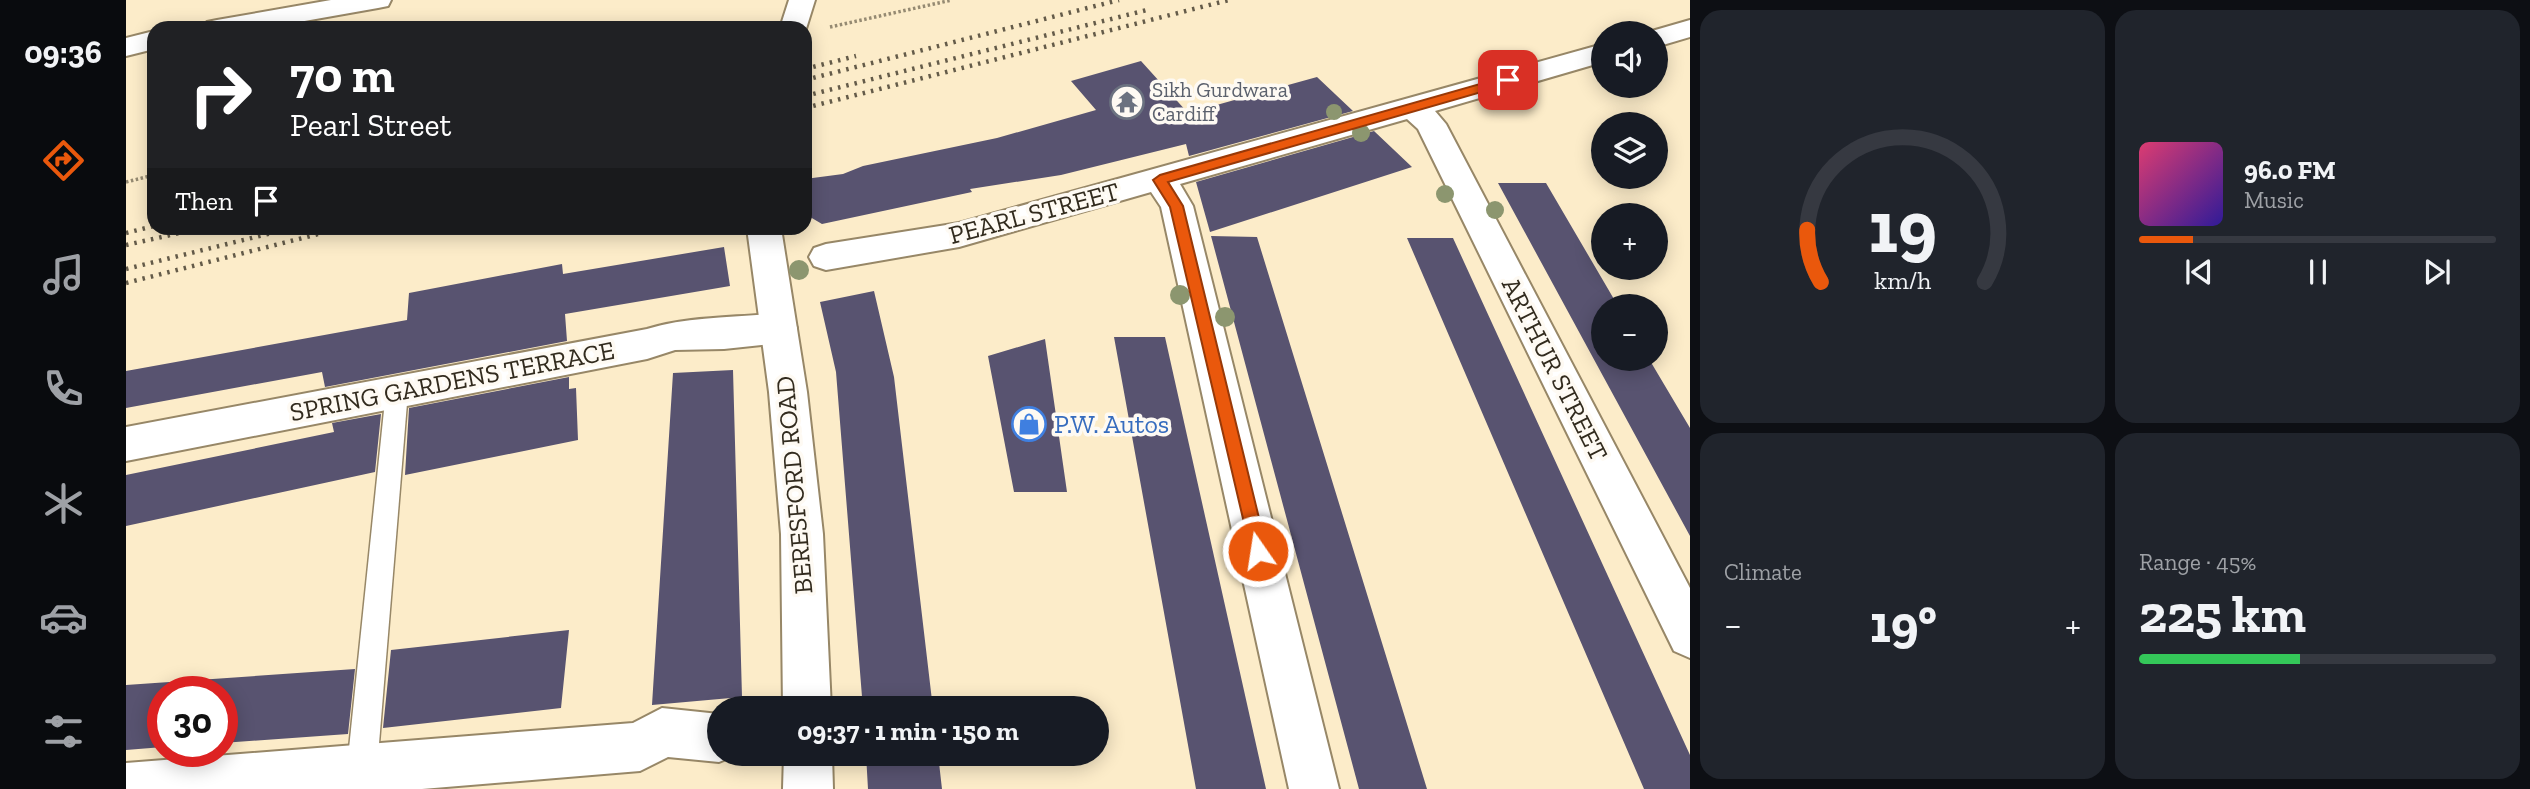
<!DOCTYPE html>
<html lang="en">
<head>
<meta charset="utf-8">
<style>
  body { margin:0; font-family:"Zilla Slab",serif; background:#20242c; color:#f1f3f6; height:100vh; display:flex; flex-direction:column; font-size:26px; white-space:nowrap }
  * { box-sizing:border-box; margin:0 }
  p { font-size:23px; color:#9ea1a6 }
  .icon { flex:none; width:38px; height:38px; fill:none; stroke:currentColor; stroke-width:2; stroke-linecap:round; stroke-linejoin:round }
  .map { position:relative; flex:1; overflow:hidden }
  .details { display:flex; flex-direction:column; gap:10px; padding:10px; background:#0d0f14; width:840px }
  .details>* { flex:none }
  .top-card { position:absolute; left:21px; top:21px; width:665px; height:214px; border-radius:21px; box-shadow:0 4px 18px #0003; background:#202124; color:#fff; overflow:hidden }
  .fabs { position:absolute; left:1465px; top:21px; display:grid; gap:14px }
  .fabs a { display:grid; place-items:center; width:77px; height:77px; border-radius:50%; background:#171b24; box-shadow:0 4px 18px #0003; font-size:35px }
  .speed { position:absolute; left:21px; top:676px; display:flex; gap:14px; font-size:35px; font-weight:700; text-align:center }
  .speed>* { display:grid; place-content:center; width:91px; height:91px; border-radius:50%; background:#171b24; box-shadow:0 4px 18px #0003; line-height:1 }
  .speed .limit { border:10px solid #d22; background:#fff; color:#111 }
  .pin { position:absolute; display:grid; place-items:center; width:60px; height:60px; color:#fff; margin:-30px; border-radius:14px; box-shadow:0 4px 10px #0006 }
  .me { position:absolute; width:77px; margin:-38px; rotate:347deg; stroke-linejoin:round; filter:drop-shadow(0 0 5px #0008) }
  .turn { display:flex; align-items:center; gap:24px; height:147px; padding:0 28px; font-size:32px }
  .turn .icon { width:91px; height:91px; stroke-width:2.5 }
  .turn b { display:block; font-size:49px; line-height:60px }
  .then { display:flex; align-items:center; height:66px; padding:0 28px; background:#0003; gap:14px; font-size:26px }
  .big { font-size:52px; font-weight:700; line-height:1.1 }
  .details .card { flex:1; display:flex; flex-direction:column; justify-content:center; gap:10px; min-width:0; padding:0 24px; border-radius:21px; background:#20242c }
  .details .dial { align-items:center; gap:0 }
  .dial svg { height:182px; overflow:visible; fill:none; stroke:#363941; stroke-width:7; stroke-linecap:round; text-anchor:middle }
  .dial text { fill:#f1f3f6; stroke:none }
  .song { display:flex; align-items:center; gap:21px }
  .cover { width:84px; height:84px; border-radius:10px; background:linear-gradient(135deg,hsl(340 70% 55%),hsl(250 70% 35%)) }
  .played { height:7px; border-radius:4px; background:linear-gradient(90deg,#ea580c 15%,#363941 15%) }
  .keys { display:flex; justify-content:space-around; direction:ltr }
  .heat { display:flex; justify-content:space-between; align-items:center; font-size:38px; direction:ltr }
  .charge { height:10px; border-radius:5px; background:linear-gradient(90deg,#34c759 45%,#363941 0) }
  .details .tiles { flex:1; display:grid; gap:10px; grid-template-columns:repeat(2,1fr) }
  .trip { position:absolute; left:581px; top:696px; width:402px; height:70px; border-radius:35px; background:#171b24; box-shadow:0 4px 18px #0003; font-weight:700; line-height:70px; text-align:center }
  main { display:flex; flex:1; min-height:0 }
  .menu { display:flex; flex-direction:column; width:126px; justify-content:space-around; align-items:center; background:#090b0e; color:#9ea1a6 }
  .menu .icon { width:49px; height:49px }
  .menu .current { color:#ea580c }
  .menu b { font-size:32px; color:#f1f3f6 }
  .map>svg:first-child { display:block }
</style>
</head>
<body>
<main>
<nav class="menu">
<b>09:36</b>
<svg class="icon current" aria-label="directions" viewBox="0 0 24 24"><path d="M12 3l9 9-9 9-9-9zM9 14v-3h6M13 9l2 2-2 2"/></svg>
<svg class="icon" aria-label="music" viewBox="0 0 24 24"><path d="M9 18V5l10-2v13"/><circle cx="6" cy="18" r="3"/><circle cx="16" cy="16" r="3"/></svg>
<svg class="icon" aria-label="phone" viewBox="0 0 24 24"><path d="M5 4h4l2 5-3 2q2 4 5 5l2-3 5 2v4C11 20 4 13 5 4z"/></svg>
<svg class="icon" aria-label="climate" viewBox="0 0 24 24"><path d="M12 3v18M4 7l16 10M4 17L20 7"/></svg>
<svg class="icon" aria-label="car" viewBox="0 0 24 24"><path d="M5 17H2v-5l4-1 3-4h7l3 4 3 1v5h-3M9 17h6M6 11h13"/><circle cx="7" cy="17" r="2"/><circle cx="17" cy="17" r="2"/></svg>
<svg class="icon" aria-label="filters" viewBox="0 0 24 24"><path d="M4 7h16M4 17h16"/><circle cx="9" cy="7" r="2"/><circle cx="15" cy="17" r="2"/></svg>
</nav>
<div class="map">
<svg width="1564" height="789" viewBox="0 0 1564 789">
  <rect width="100%" height="100%" fill="#fcecc9"/>
  <!-- building -->
  <path fill="#585370" d="M 1015,61 L 1062,113 L 1191,77 L 1227,111 L 1063,156 L 1060,144 L 935,175 L 844,189 L 846,192 L 696,224 L 679,214 L 679,179 L 717,174 L 737,166 L 871,138 L 970,110 L 945,81 Z
    M 1248,131 L 1286,167 L 1084,232 L 1070,182 Z
    M 1372,183 L 1420,183 L 1492,306 L 1477,306 L 1477,359 L 1523,359 L 1564,428 L 1564,536 Z
    M 1085,236 L 1131,237 L 1301,789 L 1233,789 Z
    M 1281,238 L 1327,238 L 1564,755 L 1564,789 L 1518,789 Z
    M 598,247 L 604,286 L 439,314 L 441,341 L 199,387 L 196,372 L 0,408 L 0,371 L 281,320 L 283,293 L 436,264 L 437,274 Z
    M 748,291 L 768,377 L 807,709 L 737,709 L 710,372 L 694,302 Z
    M 988,337 L 1039,337 L 1140,789 L 1070,789 Z
    M 919,339 L 941,492 L 888,492 L 862,356 Z
    M 607,370 L 616,697 L 526,705 L 547,373 Z
    M 443,377 L 443,389 L 450,388 L 452,440 L 279,475 L 283,408 Z
    M 255,414 L 249,472 L 0,526 L 0,475 L 208,432 L 206,423 Z
    M 443,630 L 435,708 L 257,728 L 265,650 Z
    M 229,669 L 222,734 L 96,743 L 96,691 L 37,691 L 37,747 L 0,750 L 0,685 Z
    M 740,754 L 812,754 L 816,789 L 742,789 Z"/>
  <g fill="none" stroke-linecap="round" stroke-linejoin="round">
    <!-- service casing -->
    <g stroke="#978767" stroke-width="3">
      <path id="service" d="M 271,382 L 279,384 L 282,391 L 251,768 L 246,778 L 236,783 L 226,778 L 221,768 L 260,391 L 263,384 Z"/>
    </g>
    <!-- minor casing -->
    <g stroke="#978767" stroke-width="4">
      <path id="minor" d="M 205,0 L 265,0 L 262,6 L 252,8 L 139,28 L 77,28 L 81,22 L 91,20 Z
        M 1564,20 L 1564,37 L 1530,47 L 1530,33 L 1519,33 Z
        M 28,31 L 28,49 L 0,56 L 0,38 Z
        M 1477,44 L 1477,62 L 1309,111 L 1320,124 L 1564,588 L 1564,658 L 1548,651 L 1292,129 L 1281,119 L 1054,184 L 1067,206 L 1213,789 L 1163,789 L 1035,207 L 1025,192 L 833,247 L 700,270 L 688,266 L 683,257 L 688,248 L 700,244 L 833,223 Z
        M 653,313 L 666,318 L 671,328 L 666,338 L 653,343 L 598,349 L 549,350 L 521,359 L 0,461 L 0,427 L 521,329 C 563,316 609,318 653,313 Z
        M 536,708 L 593,714 L 593,754 L 610,755 L 593,762 L 542,757 L 514,771 L 296,789 L 0,789 L 0,763 L 507,723 Z"/>
    </g>
    <!-- tertiary casing -->
    <g stroke="#978767" stroke-width="4">
      <path id="tertiary" d="M 663,0 L 689,0 L 679,32 L 679,28 L 654,28 Z
        M 621,228 L 655,228 L 681,392 L 697,534 L 705,709 L 657,709 L 655,534 L 643,392 Z
        M 658,754 L 706,754 L 707,789 L 657,789 Z"/>
    </g>
    <!-- path -->
    <path stroke="#958a72" stroke-width="3.5" stroke-dasharray="2.5 2.5" stroke-linecap="butt" d="M 704,27 L 826,0
      M 0,182 L 28,175"/>
    <!-- service -->
    <use href="#service" fill="#fff" fill-rule="evenodd"/>
    <!-- minor -->
    <use href="#minor" fill="#fff" fill-rule="evenodd"/>
    <!-- tertiary -->
    <use href="#tertiary" fill="#fff" fill-rule="evenodd"/>
    <!-- rail -->
    <path stroke="#645b49" stroke-width="4.5" stroke-dasharray="2.5 6" stroke-linecap="butt" d="M 679,69 L 730,56
      M 679,80 L 993,0
      M 679,96 L 1025,9
      M 679,108 L 1103,0
      M 0,233 L 28,226
      M 0,245 L 76,228
      M 0,269 L 166,228
      M 0,283 L 216,228"/>
  </g>
  <!-- trees -->
  <g fill="#8c966f">
    <circle cx="1208" cy="112" r="8"/>
    <circle cx="1235" cy="133" r="9"/>
    <circle cx="1319" cy="194" r="9"/>
    <circle cx="1369" cy="210" r="9"/>
    <circle cx="673" cy="270" r="10"/>
    <circle cx="1054" cy="295" r="10"/>
    <circle cx="1099" cy="317" r="10"/>
  </g>
  <!-- route -->
  <path fill="#ea580c" stroke="#983908" stroke-width="2" d="M 1382,76 L 1389,80 L 1387,83 L 1042,182 L 1057,206 L 1141,551 L 1138,557 L 1132,559 L 1126,557 L 1044,207 L 1027,180 L 1034,175 Z"/>
  <!-- icons -->
  <defs>
    <g id="temple-ring" transform="scale(1.75)"><circle r="9.5" fill="#fefaf3" stroke="#6b7280" stroke-width="1.5"/><path d="M0-6L5-2H3V0L6.5 2.5H4V6H1.5V3h-3V6H-4V2.5H-6.5L-3 0V-2H-5Z" fill="#6b7280"/></g>
    <g id="shop-ring" transform="scale(1.75)"><circle r="9.5" fill="#fefaf3" stroke="#3f7fe0" stroke-width="1.5"/><path d="M-5-2.5h2.3a2.7 3.5 0 0 1 5.4 0H5L5.5 6h-11ZM-1.5-2.5h3a1.5 2.3 0 0 0-3 0Z" fill="#3f7fe0"/></g>
  </defs>
  <g fill-rule="evenodd">
    <use href="#temple-ring" x="1001" y="102"/>
    <use href="#shop-ring" x="903" y="424"/>
  </g>
  <g text-anchor="middle" stroke-width="7" stroke-linejoin="round" paint-order="stroke">
    <!-- far-worship labels -->
    <g font-size="21" fill="#5b616d" stroke="#fefaf3" text-anchor="start">
      <text x="1026" y="97">Sikh Gurdwara<tspan x="1026" dy="24">Cardiff</tspan></text>
    </g>
    <!-- street labels -->
    <g font-size="26" fill="#322b1e" stroke="#fefaf3">
      <text transform="translate(908 213) rotate(-15)" y="9">PEARL STREET</text>
      <text transform="translate(1429 369) rotate(63)" y="9">ARTHUR STREET</text>
      <text transform="translate(326 381) rotate(-11)" y="9">SPRING GARDENS TERRACE</text>
      <text transform="translate(668 485) rotate(-95)" y="9">BERESFORD ROAD</text>
    </g>
    <!-- shop labels -->
    <g font-size="26" fill="#366cbe" stroke="#fefaf3" text-anchor="start">
      <text x="928" y="433">P.W. Autos</text>
    </g>
  </g>
</svg>
<div class="fabs">
<a><svg class="icon" aria-label="sound" viewBox="0 0 24 24"><path d="M4 9h4l5-4v14l-5-4H4zM17 9q2 3 0 6"/></svg></a>
<a><svg class="icon" aria-label="layers" viewBox="0 0 24 24"><path d="M12 4l9 5-9 5-9-5zM3 14l9 5 9-5"/></svg></a>
<a>+</a>
<a>−</a>
</div>
<div class="speed"><div class="limit">30</div></div>
<div class="pin" style="left:1382px;top:80px;background:#d93025"><svg class="icon" aria-label="arrive" viewBox="0 0 24 24"><path d="M6 21V4h12l-3 4 3 4H6"/></svg></div>
<svg class="me" style="left:1132px;top:551px" viewBox="-20 -20 40 40"><circle r="17" fill="#ea580c" stroke="#fff" stroke-width="3"/><path d="M0-11L8 9 0 5-8 9z" fill="#fff"/></svg>
<div class="trip">09:37 · 1 min · 150 m</div>
<div class="top-card">
<div class="turn"><svg class="icon" aria-label="right" viewBox="0 0 24 24"><path d="M7 20v-9h11M14 6l5 5-5 5"/></svg><div><b>70 m</b>Pearl Street</div></div>
<div class="then">Then<svg class="icon" aria-label="arrive" viewBox="0 0 24 24"><path d="M6 21V4h12l-3 4 3 4H6"/></svg></div>
</div>
</div>
<section class="details">
<div class="tiles">
<div class="card dial"><svg viewBox="0 0 100 80">
<path d="M14 69A42 42 0 1 1 86 69"/>
<path d="M14 69A42 42 0 0 1 8 46" stroke="#ea580c"/>
<text x="50" y="56" font-size="32" font-weight="700">19</text>
<text x="50" y="72" font-size="11">km/h</text>
</svg></div>
<div class="card">
<div class="song"><i class="cover"></i><div><b>96.0 FM</b><p>Music</p></div></div>
<div class="played"></div>
<div class="keys"><svg class="icon" aria-label="previous" viewBox="0 0 24 24"><path d="M18 5L8 12l10 7zM5 5v14"/></svg><svg class="icon" aria-label="pause" viewBox="0 0 24 24"><path d="M8 5v14M16 5v14"/></svg><svg class="icon" aria-label="next" viewBox="0 0 24 24"><path d="M6 5l10 7-10 7zM19 5v14"/></svg></div>
</div>
<div class="card"><p>Climate</p>
<div class="heat"><a>−</a><b class="big">19°</b><a>+</a></div>
</div>
<div class="card"><p>Range · 45%</p><b class="big">225 km</b><div class="charge"></div></div>
</div>
</section>
</main>
</body>
</html>
